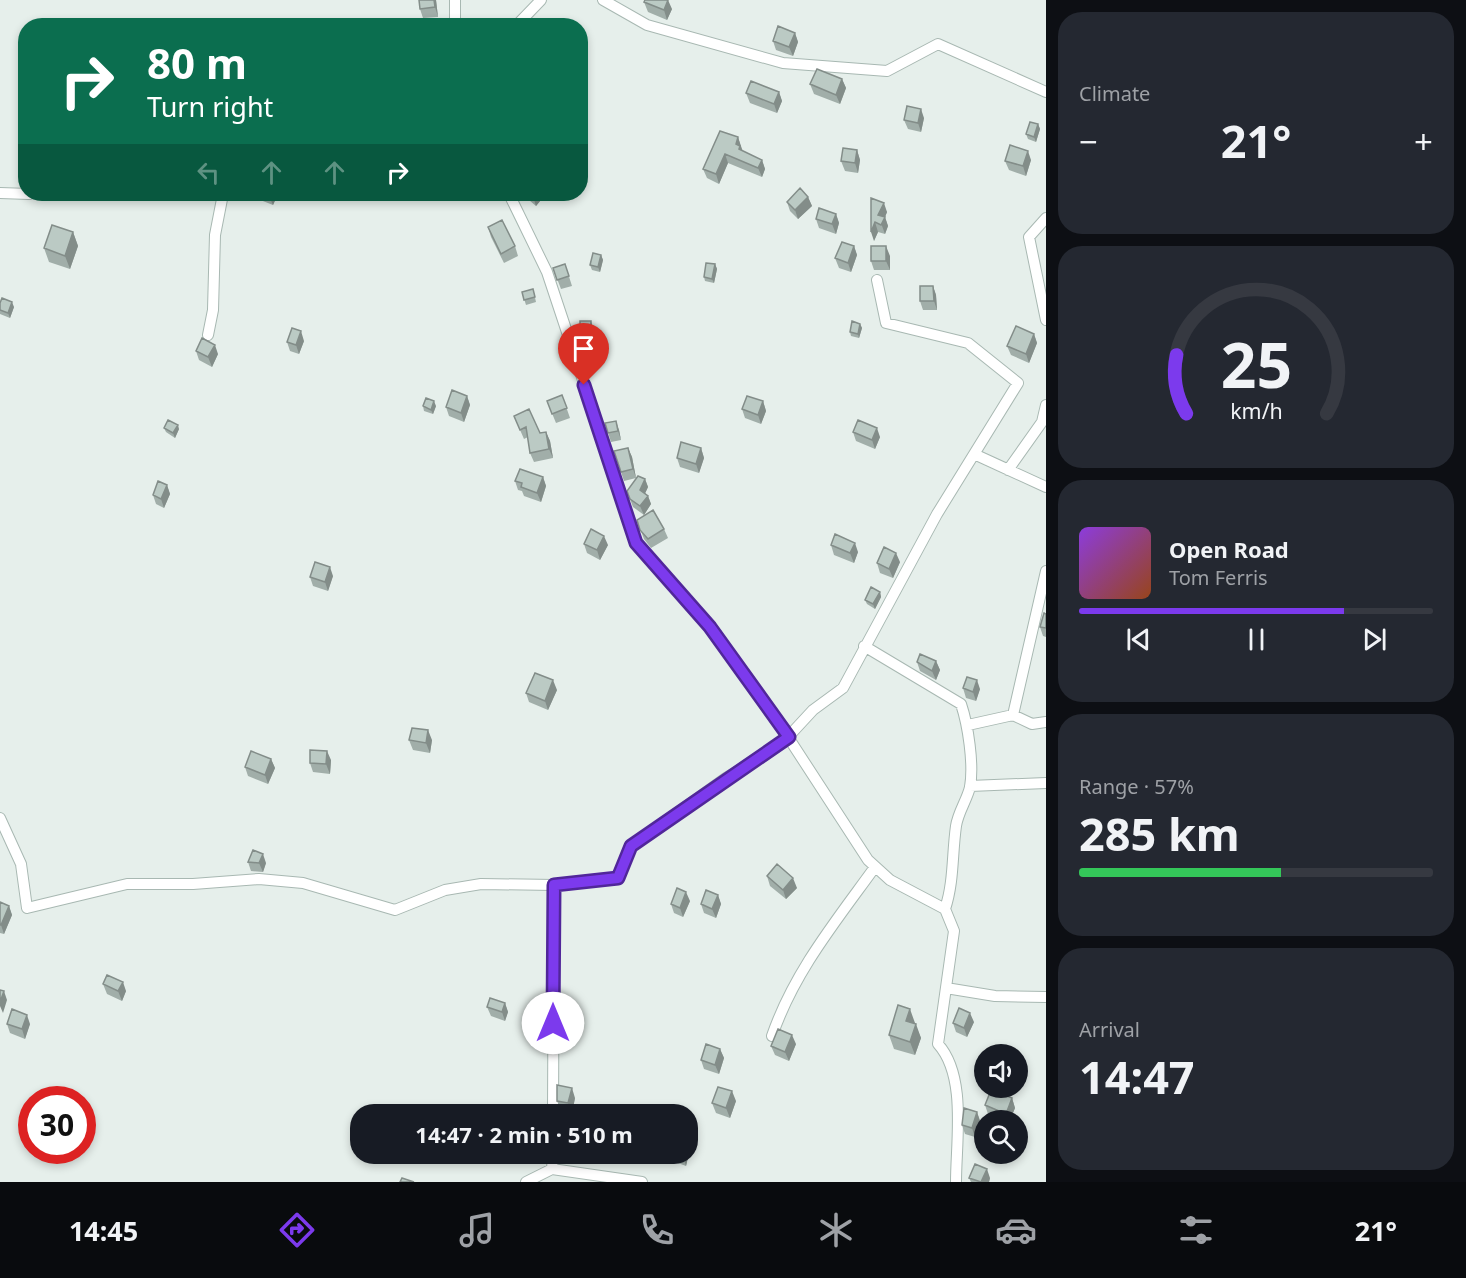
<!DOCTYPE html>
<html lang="en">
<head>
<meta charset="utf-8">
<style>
  body { margin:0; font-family:"Noto Sans",sans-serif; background:#242831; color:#f1f3f6; height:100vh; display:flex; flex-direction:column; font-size:22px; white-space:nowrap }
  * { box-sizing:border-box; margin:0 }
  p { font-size:20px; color:#9ea1a6 }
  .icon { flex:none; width:33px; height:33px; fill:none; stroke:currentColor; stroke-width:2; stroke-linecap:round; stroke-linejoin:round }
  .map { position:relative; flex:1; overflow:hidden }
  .details { display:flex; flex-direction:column; gap:12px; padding:12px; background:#0d0f14; width:420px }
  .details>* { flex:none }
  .guide { position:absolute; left:18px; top:18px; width:570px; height:183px; border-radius:24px; box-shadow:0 3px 9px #0003; background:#0b6e4f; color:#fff; overflow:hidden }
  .buttons { position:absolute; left:974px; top:1044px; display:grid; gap:12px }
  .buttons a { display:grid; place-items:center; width:54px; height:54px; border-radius:50%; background:#171b24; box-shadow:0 3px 9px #0003; font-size:30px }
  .speed { position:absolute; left:18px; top:1086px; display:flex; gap:12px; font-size:30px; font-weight:700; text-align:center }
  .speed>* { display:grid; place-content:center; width:78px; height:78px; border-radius:50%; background:#171b24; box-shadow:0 3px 9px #0003; line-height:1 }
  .speed .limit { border:9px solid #d22; background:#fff; color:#111 }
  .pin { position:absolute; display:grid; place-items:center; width:51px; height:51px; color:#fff; margin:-62px -26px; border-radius:50% 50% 50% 0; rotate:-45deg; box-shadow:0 0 6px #0007 }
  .pin .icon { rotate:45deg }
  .me { position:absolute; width:66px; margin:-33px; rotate:0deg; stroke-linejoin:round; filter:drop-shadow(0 0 4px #0008) }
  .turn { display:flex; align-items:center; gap:21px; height:126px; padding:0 30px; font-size:27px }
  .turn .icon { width:78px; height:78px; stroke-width:2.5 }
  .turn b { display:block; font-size:42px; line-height:51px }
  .lanes { display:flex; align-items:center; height:57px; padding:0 30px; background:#0003; justify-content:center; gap:30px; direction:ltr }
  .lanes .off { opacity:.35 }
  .big { font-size:45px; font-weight:700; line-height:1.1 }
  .details .tile { flex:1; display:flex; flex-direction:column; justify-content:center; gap:9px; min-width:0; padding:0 21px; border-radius:24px; background:#242831 }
  .details .dial { align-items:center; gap:0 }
  .dial svg { height:156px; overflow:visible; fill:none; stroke:#363941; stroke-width:7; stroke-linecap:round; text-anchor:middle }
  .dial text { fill:#f1f3f6; stroke:none }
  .song { display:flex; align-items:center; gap:18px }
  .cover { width:72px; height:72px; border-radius:9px; background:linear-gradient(135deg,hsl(270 70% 55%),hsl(20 70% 35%)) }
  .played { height:6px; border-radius:3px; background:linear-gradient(90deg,#7c3aed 75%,#363941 75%) }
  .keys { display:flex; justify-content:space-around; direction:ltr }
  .heat { display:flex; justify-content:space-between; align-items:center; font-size:33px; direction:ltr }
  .charge { height:9px; border-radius:4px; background:linear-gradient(90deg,#34c759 57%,#363941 0) }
  .trip { position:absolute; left:350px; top:1104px; width:348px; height:60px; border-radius:24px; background:#171b24; box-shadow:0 3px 9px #0003; font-weight:700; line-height:60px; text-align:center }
  .tabs { display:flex; height:96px; justify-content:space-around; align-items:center; background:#090b0e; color:#9ea1a6 }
  .tabs .icon { width:42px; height:42px }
  .tabs .active { color:#7c3aed }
  .tabs b { font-size:27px; color:#f1f3f6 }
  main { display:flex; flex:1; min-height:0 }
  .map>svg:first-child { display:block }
</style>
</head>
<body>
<main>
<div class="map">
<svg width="1046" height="1182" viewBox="0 0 1046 1182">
  <rect width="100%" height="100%" fill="#e6efeb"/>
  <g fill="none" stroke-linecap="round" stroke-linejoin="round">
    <!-- street casing -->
    <g stroke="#a8b8b2" stroke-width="12">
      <path id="street" d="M 455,0 L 455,26
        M 603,0 L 647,25 L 783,63 L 887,71 L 938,44 L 1046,92
        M 516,26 L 541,0
        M 0,193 L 29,194
        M 509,194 L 547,272 L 637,543 L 710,627 L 788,737 L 868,860 L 890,880 L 945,909 L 954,931 L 938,1044 C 967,1076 956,1141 956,1182
        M 1046,218 L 1029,237 L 1046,320
        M 208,335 L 213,310 L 215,235 L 223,194
        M 974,454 L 1046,487
        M 1008,470 L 1042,422 L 1046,405
        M 864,646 L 961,704 C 968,725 974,764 970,787 C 967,800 958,812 956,826 C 952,854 954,882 945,909
        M 1013,715 L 1032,724 L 1046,722
        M 968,725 L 1013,715 L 1046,571
        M 970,786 L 1046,783
        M 0,818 L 21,864 L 27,908 L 127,884 L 193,884 L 259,879 L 303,883 L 395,910 L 445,890 L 481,884 L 554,885 L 618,878 L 631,846 L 726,778 L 765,755 L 788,737 L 813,710 L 843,688 L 937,514 L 1018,383 L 968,343 L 886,323 L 877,280
        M 946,988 L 995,996 L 1046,997
        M 772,1036 C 794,972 836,921 875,867
        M 553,1114 L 554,885
        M 552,1169 L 642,1182
        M 526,1182 L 552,1169 L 553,1154"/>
    </g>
    <!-- street -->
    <use href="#street" stroke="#fff" stroke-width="10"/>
  </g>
  <!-- wall -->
  <path fill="#a1aea9" d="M 419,0 L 436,0 L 438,17 L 423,18 L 420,9 Z
    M 644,2 L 672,9 L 667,20 L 648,12 Z
    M 795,33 L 798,42 L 793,56 L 776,50 L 773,41 Z
    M 842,79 L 846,88 L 840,104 L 814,94 L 810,84 Z
    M 779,92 L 782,101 L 777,113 L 750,103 L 746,93 Z
    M 924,118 L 921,132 L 908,129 L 904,120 Z
    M 1038,124 L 1040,129 L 1036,142 L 1028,139 L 1026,134 Z
    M 738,137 L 742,151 L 762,160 L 765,169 L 762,177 L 728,163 L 719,184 L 707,178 L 703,169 Z
    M 857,150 L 860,160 L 858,173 L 845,171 L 841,161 Z
    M 1031,160 L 1026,176 L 1009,170 L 1005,161 Z
    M 252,194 L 278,194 L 273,205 L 253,197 Z
    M 522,194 L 544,194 L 545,195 L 536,206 Z
    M 808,197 L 812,206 L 798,219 L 790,211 L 787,202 Z
    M 871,198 L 887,212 L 885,217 L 888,226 L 885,234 L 878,232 L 874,241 Z
    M 836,214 L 839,223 L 836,234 L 819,228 L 816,219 Z
    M 488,227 L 515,246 L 518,256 L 504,263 L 491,237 Z
    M 73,232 L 78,246 L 70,269 L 49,262 L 44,248 Z
    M 854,246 L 857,255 L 851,272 L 839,268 L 835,258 Z
    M 601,255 L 603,260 L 600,272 L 592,270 L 590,265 Z
    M 890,256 L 890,270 L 874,270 L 871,261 Z
    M 565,264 L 572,286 L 561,289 L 553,268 Z
    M 715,264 L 717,269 L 714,283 L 705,281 L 704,277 Z
    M 933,286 L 936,295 L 937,310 L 923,310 L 920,301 Z
    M 533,289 L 536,302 L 526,305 L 522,292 Z
    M 0,303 L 14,307 L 10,318 L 0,314 Z
    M 860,324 L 862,328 L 859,338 L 851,336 L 850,332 Z
    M 594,331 L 593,348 L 583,347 L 580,338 Z
    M 1034,334 L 1037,343 L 1029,363 L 1011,355 L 1007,346 Z
    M 304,341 L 299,354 L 290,351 L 287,342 Z
    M 196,351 L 218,354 L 212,367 L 199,360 Z
    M 562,395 L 570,418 L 556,423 L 547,401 Z
    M 467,396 L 470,405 L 464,422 L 449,416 L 446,407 Z
    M 763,401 L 766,411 L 761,424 L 745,418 L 742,409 Z
    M 423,406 L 436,406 L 433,414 L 424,411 Z
    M 514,416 L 540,433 L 546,432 L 550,441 L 553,458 L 534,462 L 530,453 L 528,437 L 524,439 Z
    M 605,423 L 619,430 L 621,440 L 611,442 Z
    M 164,428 L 179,429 L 175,438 L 166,432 Z
    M 853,432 L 880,437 L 875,449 L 856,441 Z
    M 628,448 L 632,457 L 636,478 L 624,481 L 614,451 Z
    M 701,448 L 704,458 L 699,473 L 680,467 L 677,458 Z
    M 543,477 L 546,486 L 541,502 L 524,496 L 522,491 L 518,490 L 515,481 Z
    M 645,479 L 648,487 L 645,493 L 648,496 L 651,504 L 644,515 L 633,507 L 627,491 Z
    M 167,485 L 170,494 L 164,508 L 156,504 L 153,495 Z
    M 637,520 L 664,529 L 668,538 L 651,548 L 644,539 Z
    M 584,544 L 608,545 L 600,560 L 587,553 Z
    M 831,545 L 858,552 L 854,563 L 834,555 Z
    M 900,562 L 893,578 L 880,573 L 877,563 Z
    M 333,576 L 328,591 L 313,586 L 310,577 Z
    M 880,592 L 881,597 L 875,609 L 867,604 L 865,600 Z
    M 1046,614 L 1046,637 L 1043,636 L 1040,627 Z
    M 936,661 L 940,670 L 936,680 L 920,671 L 917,662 Z
    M 963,688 L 980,689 L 976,701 L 966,698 Z
    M 557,690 L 548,710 L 529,702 L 526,693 Z
    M 409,740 L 432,740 L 430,753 L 413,750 Z
    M 271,759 L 275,768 L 268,784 L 248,776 L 245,767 Z
    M 331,760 L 330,774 L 313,772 L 310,763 Z
    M 248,862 L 266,863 L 263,872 L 251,871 Z
    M 767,876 L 797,888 L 786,899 L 770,886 Z
    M 718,895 L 721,904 L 716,918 L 704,913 L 701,904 Z
    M 690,901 L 683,917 L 674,913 L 671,904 Z
    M 0,902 L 9,906 L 12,915 L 4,934 L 0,933 Z
    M 103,984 L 126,991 L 122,1001 L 107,994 Z
    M 505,1003 L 508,1012 L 505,1021 L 491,1016 L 487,1007 Z
    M 974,1022 L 967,1037 L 956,1032 L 953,1023 Z
    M 915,1023 L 915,1024 L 921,1038 L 915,1055 L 894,1049 L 889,1035 Z
    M 7,1024 L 30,1024 L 25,1039 L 10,1033 Z
    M 796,1044 L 789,1061 L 775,1055 L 771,1046 Z
    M 720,1049 L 724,1058 L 719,1074 L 704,1069 L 701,1060 Z
    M 575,1098 L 572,1113 L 561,1110 L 557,1101 Z
    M 1012,1098 L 1015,1108 L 1010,1120 L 1003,1120 L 988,1114 L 985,1105 Z
    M 736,1101 L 730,1118 L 716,1113 L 712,1103 Z
    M 977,1112 L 980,1121 L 975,1137 L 965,1134 L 962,1125 Z
    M 690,1149 L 686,1166 L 678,1163 L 677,1160 L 673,1159 L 671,1154 L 687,1154 Z
    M 969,1178 L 990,1178 L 989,1182 L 971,1182 Z"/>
  <!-- shaded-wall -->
  <path fill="#838d89" d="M 434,0 L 436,0 L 438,17 L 435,7 Z
    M 668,0 L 672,9 L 667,20 L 664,10 Z
    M 795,33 L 798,42 L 793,56 L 789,47 Z
    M 842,79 L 846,88 L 840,104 L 836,95 Z
    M 779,92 L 782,101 L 777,113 L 774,104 Z
    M 921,109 L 924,118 L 921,132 L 918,123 Z
    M 1038,124 L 1040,129 L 1036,142 L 1034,137 Z
    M 738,137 L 744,155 L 742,159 L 736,144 Z
    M 857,150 L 860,160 L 858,173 L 855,163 Z
    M 1028,151 L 1031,160 L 1026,176 L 1023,166 Z
    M 725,154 L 728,163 L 719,184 L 716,174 Z
    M 762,160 L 765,169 L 762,177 L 758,168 Z
    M 270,194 L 278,194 L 273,205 L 269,196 Z
    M 535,194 L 544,194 L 545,195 L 536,206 L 533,196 Z
    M 808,197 L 812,206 L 798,219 L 795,210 Z
    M 884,203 L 887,212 L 885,217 L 888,226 L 885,234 L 878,215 Z
    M 836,214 L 839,223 L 836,234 L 832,224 Z
    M 875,222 L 878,232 L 874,241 L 871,232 Z
    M 73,232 L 78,246 L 70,269 L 65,256 Z
    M 854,246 L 857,255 L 851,272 L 848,263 Z
    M 886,246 L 890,256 L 890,270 L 886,261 Z
    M 601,255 L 603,260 L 600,272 L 598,267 Z
    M 715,264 L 717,269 L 714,283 L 712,279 Z
    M 933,286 L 936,295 L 937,310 L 934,301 Z
    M 12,302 L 14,307 L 10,318 L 8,313 Z
    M 591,321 L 594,331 L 593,348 L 590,338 Z
    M 860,324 L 862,328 L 859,338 L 858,334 Z
    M 301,331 L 304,341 L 299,354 L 296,345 Z
    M 1034,334 L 1037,343 L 1029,363 L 1026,354 Z
    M 215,345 L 218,354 L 212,367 L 208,357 Z
    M 467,396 L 470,405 L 464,422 L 461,413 Z
    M 434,401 L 436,406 L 433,414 L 431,410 Z
    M 763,401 L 766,411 L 761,424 L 758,415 Z
    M 616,421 L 619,430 L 621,440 L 618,431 Z
    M 178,425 L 179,429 L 175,438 L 173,433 Z
    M 877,428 L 880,437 L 875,449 L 872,440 Z
    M 546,432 L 550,441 L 553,458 L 549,449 Z
    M 628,448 L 632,457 L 636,478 L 633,469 Z
    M 701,448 L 704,458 L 699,473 L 696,464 Z
    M 543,477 L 546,486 L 541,502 L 537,493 Z
    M 645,479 L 648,487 L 643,498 L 640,490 Z
    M 167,485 L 170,494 L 164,508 L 161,499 Z
    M 648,496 L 651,504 L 644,515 L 640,506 Z
    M 604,536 L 608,545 L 600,560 L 597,550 Z
    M 855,543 L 858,552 L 854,563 L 850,553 Z
    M 896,553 L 900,562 L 893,578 L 889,569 Z
    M 330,567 L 333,576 L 328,591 L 325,582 Z
    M 880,592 L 881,597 L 875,609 L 873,604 Z
    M 936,661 L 940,670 L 936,680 L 932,671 Z
    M 553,680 L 557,690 L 548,710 L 545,701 Z
    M 977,680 L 980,689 L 976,701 L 973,692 Z
    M 428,730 L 432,740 L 430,753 L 426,743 Z
    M 327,751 L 331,760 L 330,774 L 326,764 Z
    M 271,759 L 275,768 L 268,784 L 265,775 Z
    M 263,854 L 266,863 L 263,872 L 259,863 Z
    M 793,878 L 797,888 L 786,899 L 783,890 Z
    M 686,892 L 690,901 L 683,917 L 680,908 Z
    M 718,895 L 721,904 L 716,918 L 712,909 Z
    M 9,906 L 12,915 L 4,934 L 1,925 Z
    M 123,982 L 126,991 L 122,1001 L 118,991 Z
    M 4,991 L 7,1000 L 3,1013 L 0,1006 L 0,1002 Z
    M 505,1003 L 508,1012 L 505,1021 L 502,1012 Z
    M 910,1009 L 915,1023 L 911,1035 L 906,1021 Z
    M 970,1013 L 974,1022 L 967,1037 L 964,1028 Z
    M 27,1015 L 30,1024 L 25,1039 L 22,1029 Z
    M 916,1024 L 921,1038 L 915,1055 L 910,1042 Z
    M 792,1035 L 796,1044 L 789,1061 L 785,1052 Z
    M 720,1049 L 724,1058 L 719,1074 L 715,1065 Z
    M 572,1088 L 575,1098 L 572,1113 L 568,1103 Z
    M 732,1091 L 736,1101 L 730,1118 L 726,1108 Z
    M 1012,1098 L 1015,1108 L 1010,1120 L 1008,1120 L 1006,1114 Z
    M 977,1112 L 980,1121 L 975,1137 L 972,1128 Z
    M 687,1140 L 690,1149 L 686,1166 L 683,1156 L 683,1154 L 687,1154 Z
    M 987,1169 L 990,1178 L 989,1182 L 981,1182 Z"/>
  <!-- building -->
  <path fill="#bbcac4" stroke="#838d89" stroke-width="1.5" d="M 419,0 L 434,0 L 435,7 L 420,9 Z
    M 645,0 L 668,0 L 664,10 L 644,2 Z
    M 778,26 L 795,33 L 789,47 L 773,41 Z
    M 817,69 L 842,79 L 836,95 L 810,84 Z
    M 751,81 L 779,92 L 774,104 L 746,93 Z
    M 907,106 L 921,109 L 918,123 L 904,120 Z
    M 1030,122 L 1038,124 L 1034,137 L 1026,134 Z
    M 720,131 L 738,137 L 736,144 L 740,146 L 739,149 L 762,160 L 758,168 L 725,154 L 716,174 L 703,169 Z
    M 1010,145 L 1028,151 L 1023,166 L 1005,161 Z
    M 843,148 L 857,150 L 855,163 L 841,161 Z
    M 800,188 L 808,197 L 795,210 L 787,202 Z
    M 871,198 L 884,203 L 878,215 L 885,217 L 881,225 L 875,222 L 871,232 Z
    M 819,208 L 836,214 L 832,224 L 816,219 Z
    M 502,220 L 515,246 L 501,254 L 488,227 Z
    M 52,225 L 73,232 L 65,256 L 44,248 Z
    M 842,242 L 854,246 L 848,263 L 835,258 Z
    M 871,246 L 886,246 L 886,261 L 871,261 Z
    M 593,253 L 601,255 L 598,267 L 590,265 Z
    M 706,263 L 715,264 L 712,279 L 704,277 Z
    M 565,264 L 569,276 L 557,280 L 553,268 Z
    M 920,286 L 933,286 L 934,301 L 920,301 Z
    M 533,289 L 535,297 L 524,300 L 522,292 Z
    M 2,298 L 12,302 L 8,313 L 0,310 L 0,303 Z
    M 580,321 L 591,321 L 590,338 L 580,338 Z
    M 852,321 L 860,324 L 858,334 L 850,332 Z
    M 1016,326 L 1034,334 L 1026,354 L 1007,346 Z
    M 292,328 L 301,331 L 296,345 L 287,342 Z
    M 202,338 L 215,345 L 208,357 L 196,351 Z
    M 452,390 L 467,396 L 461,413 L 446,407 Z
    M 562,395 L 567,408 L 552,414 L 547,401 Z
    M 747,396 L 763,401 L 758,415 L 742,409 Z
    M 426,398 L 434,401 L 431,410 L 423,406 Z
    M 529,409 L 540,433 L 546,432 L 549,449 L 530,453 L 526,427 L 520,430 L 514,416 Z
    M 168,420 L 178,425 L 173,433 L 164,428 Z
    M 858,420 L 877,428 L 872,440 L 853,432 Z
    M 616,421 L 618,431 L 608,433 L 605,423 Z
    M 681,442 L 701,448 L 696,464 L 677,458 Z
    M 628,448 L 633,469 L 621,472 L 614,451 Z
    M 520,469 L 543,477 L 537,493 L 521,487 L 522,483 L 515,481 Z
    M 638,476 L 645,479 L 640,490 L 648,496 L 640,506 L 630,499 L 627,491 Z
    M 158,481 L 167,485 L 161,499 L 153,495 Z
    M 653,510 L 664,529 L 648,539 L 640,530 L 637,520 Z
    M 591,529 L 604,536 L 597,550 L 584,544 Z
    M 835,534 L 855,543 L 850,553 L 831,545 Z
    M 884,547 L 896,553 L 889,569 L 877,563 Z
    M 315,562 L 330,567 L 325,582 L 310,577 Z
    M 871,587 L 880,592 L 873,604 L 865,600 Z
    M 1044,613 L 1046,614 L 1046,628 L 1040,627 Z
    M 920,654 L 936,661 L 932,671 L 917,662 Z
    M 535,673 L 553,680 L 545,701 L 526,693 Z
    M 967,677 L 977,680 L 973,692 L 963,688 Z
    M 412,728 L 428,730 L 426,743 L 409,740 Z
    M 310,750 L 327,751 L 326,764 L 310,763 Z
    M 251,751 L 271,759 L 265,775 L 245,767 Z
    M 253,850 L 263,854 L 259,863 L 248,862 Z
    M 777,864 L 793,878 L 783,890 L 767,876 Z
    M 677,888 L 686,892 L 680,908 L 671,904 Z
    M 706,890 L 718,895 L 712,909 L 701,904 Z
    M 0,902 L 9,906 L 1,925 L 0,925 Z
    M 107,975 L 123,982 L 118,991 L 103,984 Z
    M 0,990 L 4,991 L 0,1002 Z
    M 490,998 L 505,1003 L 502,1012 L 487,1007 Z
    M 898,1005 L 910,1009 L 906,1021 L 916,1024 L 910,1042 L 889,1035 Z
    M 959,1008 L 970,1013 L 964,1028 L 953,1023 Z
    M 12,1009 L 27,1015 L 22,1029 L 7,1024 Z
    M 778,1029 L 792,1035 L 785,1052 L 771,1046 Z
    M 706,1044 L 720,1049 L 715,1065 L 701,1060 Z
    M 557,1085 L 572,1088 L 568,1103 L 557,1101 Z
    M 718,1087 L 732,1091 L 726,1108 L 712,1103 Z
    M 991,1090 L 1012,1098 L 1006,1114 L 985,1105 Z
    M 964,1108 L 977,1112 L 972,1128 L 962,1125 Z
    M 675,1154 L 683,1154 L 683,1156 Z
    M 975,1164 L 987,1169 L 981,1182 L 969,1178 Z
    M 402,1178 L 414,1182 L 400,1182 Z"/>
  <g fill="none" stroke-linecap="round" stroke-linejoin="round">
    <!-- route casing -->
    <g stroke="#51269a" stroke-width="15">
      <path id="route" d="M 553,1023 L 554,885 L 618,878 L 631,846 L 789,737 L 710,627 L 636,543 L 584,385"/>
    </g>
    <!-- route -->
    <use href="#route" stroke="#7c3aed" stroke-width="10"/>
  </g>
</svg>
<div class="buttons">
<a><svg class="icon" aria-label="sound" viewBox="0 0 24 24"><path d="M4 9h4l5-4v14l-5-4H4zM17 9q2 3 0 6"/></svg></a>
<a><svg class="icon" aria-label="search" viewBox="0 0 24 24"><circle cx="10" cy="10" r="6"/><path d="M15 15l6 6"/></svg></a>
</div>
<div class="speed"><div class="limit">30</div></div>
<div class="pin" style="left:584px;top:385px;background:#d93025"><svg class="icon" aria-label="arrive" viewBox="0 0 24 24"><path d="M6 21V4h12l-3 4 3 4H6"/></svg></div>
<svg class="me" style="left:553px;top:1023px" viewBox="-20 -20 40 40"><circle r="19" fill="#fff"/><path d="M0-13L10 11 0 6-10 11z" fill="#7c3aed"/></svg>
<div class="trip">14:47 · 2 min · 510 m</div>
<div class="guide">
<div class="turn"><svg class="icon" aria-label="right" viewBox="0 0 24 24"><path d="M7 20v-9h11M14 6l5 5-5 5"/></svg><div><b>80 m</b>Turn right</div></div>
<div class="lanes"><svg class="icon off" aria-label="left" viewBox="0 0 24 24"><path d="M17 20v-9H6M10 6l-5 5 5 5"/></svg><svg class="icon off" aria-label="ahead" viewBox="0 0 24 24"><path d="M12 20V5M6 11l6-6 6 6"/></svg><svg class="icon off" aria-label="ahead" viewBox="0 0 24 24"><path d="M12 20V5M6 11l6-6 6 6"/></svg><svg class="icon" aria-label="right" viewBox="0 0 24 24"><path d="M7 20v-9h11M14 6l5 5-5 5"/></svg></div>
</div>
</div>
<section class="details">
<div class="tile"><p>Climate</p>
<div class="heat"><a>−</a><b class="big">21°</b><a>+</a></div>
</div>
<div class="tile dial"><svg viewBox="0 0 100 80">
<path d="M14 69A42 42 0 1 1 86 69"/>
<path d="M14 69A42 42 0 0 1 9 39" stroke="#7c3aed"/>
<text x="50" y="56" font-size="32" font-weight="700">25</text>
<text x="50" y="72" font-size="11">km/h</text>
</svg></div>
<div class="tile">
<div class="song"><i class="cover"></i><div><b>Open Road</b><p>Tom Ferris</p></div></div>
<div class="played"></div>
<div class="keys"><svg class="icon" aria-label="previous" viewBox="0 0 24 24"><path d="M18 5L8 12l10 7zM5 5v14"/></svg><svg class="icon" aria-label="pause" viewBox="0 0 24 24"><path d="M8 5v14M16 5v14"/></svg><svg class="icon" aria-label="next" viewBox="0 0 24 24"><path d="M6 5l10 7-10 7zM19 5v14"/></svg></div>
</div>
<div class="tile"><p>Range · 57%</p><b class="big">285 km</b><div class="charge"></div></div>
<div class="tile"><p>Arrival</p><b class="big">14:47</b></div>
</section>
</main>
<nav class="tabs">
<b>14:45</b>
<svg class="icon active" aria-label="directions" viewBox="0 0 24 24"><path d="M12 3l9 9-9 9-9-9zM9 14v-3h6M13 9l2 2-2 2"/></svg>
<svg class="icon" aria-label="music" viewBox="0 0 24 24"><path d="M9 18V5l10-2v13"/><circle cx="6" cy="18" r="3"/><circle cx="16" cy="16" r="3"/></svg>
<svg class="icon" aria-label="phone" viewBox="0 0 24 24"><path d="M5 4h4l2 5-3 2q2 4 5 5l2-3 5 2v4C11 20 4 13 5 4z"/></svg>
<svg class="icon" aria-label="climate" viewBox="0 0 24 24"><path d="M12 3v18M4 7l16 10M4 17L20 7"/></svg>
<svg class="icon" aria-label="car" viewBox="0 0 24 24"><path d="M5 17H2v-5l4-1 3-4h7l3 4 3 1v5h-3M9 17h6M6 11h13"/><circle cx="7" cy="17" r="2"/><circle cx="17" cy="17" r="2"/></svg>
<svg class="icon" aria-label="filters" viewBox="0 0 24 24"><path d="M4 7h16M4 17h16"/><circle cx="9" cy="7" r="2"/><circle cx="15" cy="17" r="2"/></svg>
<b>21°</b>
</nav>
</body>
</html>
